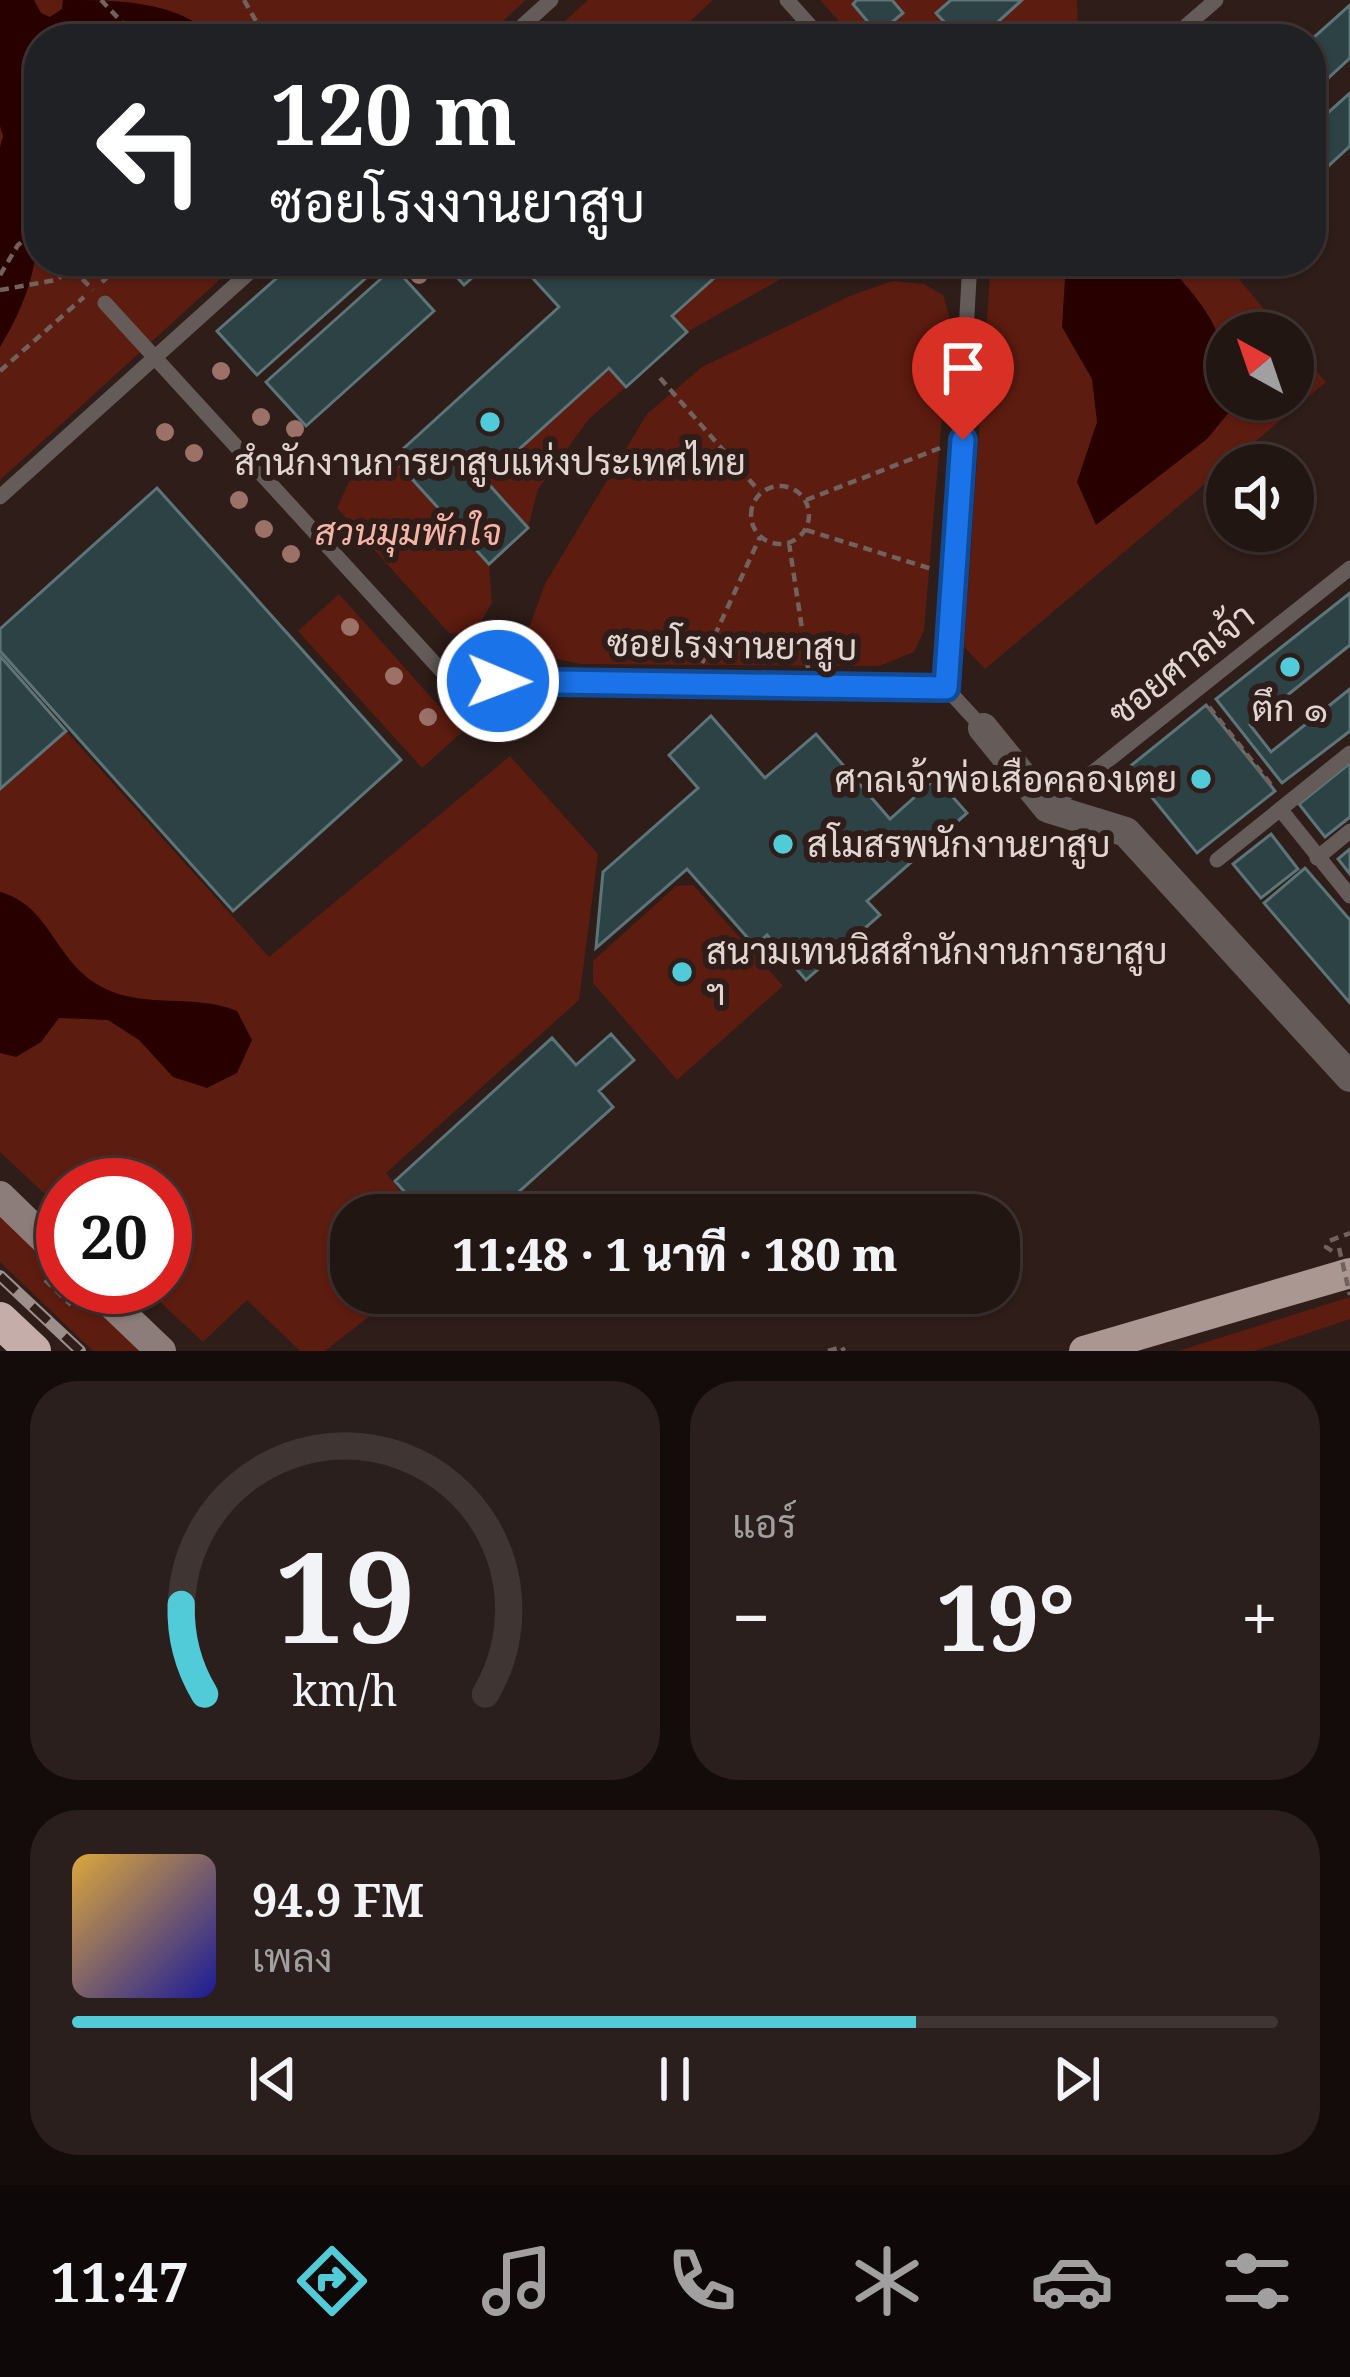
<!DOCTYPE html>
<html lang="th">
<head>
<meta charset="utf-8">
<style>
  body { margin:0; font-family:"Noto Serif",Sarabun,serif; background:#2a1f1c; color:#f1f3f6; height:100vh; display:flex; flex-direction:column; font-size:45px; white-space:nowrap }
  * { box-sizing:border-box; margin:0 }
  p { font-size:39px; color:#a29fa0 }
  .icon { flex:none; width:66px; height:66px; fill:none; stroke:currentColor; stroke-width:2; stroke-linecap:round; stroke-linejoin:round }
  .map { position:relative; height:1351px; overflow:hidden }
  .sheet { display:flex; flex-direction:column; gap:30px; padding:30px; background:#130c0a; flex:1 }
  .sheet>* { flex:none }
  .banner { position:absolute; left:24px; top:24px; width:1302px; height:252px; border-radius:48px; box-shadow:0 3px 9px #0004,0 0 0 3px #3f3533; background:#202124; color:#fff; overflow:hidden }
  .needle { width:78px; rotate:320deg }
  .controls { position:absolute; left:1206px; top:312px; display:grid; gap:24px }
  .controls a { display:grid; place-items:center; width:108px; height:108px; border-radius:50%; background:#221613; box-shadow:0 3px 9px #0004,0 0 0 3px #3f3533; font-size:60px }
  .speed { position:absolute; left:36px; top:1158px; display:flex; gap:24px; font-size:60px; font-weight:700; text-align:center }
  .speed>* { display:grid; place-content:center; width:156px; height:156px; border-radius:50%; background:#221613; box-shadow:0 3px 9px #0004,0 0 0 3px #3f3533; line-height:1 }
  .speed .limit { border:18px solid #d22; background:#fff; color:#111 }
  .pin { position:absolute; display:grid; place-items:center; width:102px; height:102px; color:#fff; margin:-123px -51px; border-radius:50% 50% 50% 0; rotate:-45deg; box-shadow:0 0 12px #0007 }
  .pin .icon { rotate:45deg }
  .me { position:absolute; width:132px; margin:-66px; rotate:91deg; stroke-linejoin:round; filter:drop-shadow(0 0 9px #0008) }
  .turn { display:flex; align-items:center; gap:42px; height:252px; padding:0 48px; font-size:54px }
  .turn .icon { width:156px; height:156px; stroke-width:2.5 }
  .turn b { display:block; font-size:84px; line-height:102px }
  .big { font-size:90px; font-weight:800; line-height:1.1 }
  .sheet .widget { flex:1; display:flex; flex-direction:column; justify-content:center; gap:18px; min-width:0; padding:0 42px; border-radius:48px; background:#2a1f1c }
  .sheet .dial { align-items:center; gap:0 }
  .dial svg { height:312px; overflow:visible; fill:none; stroke:#3f3533; stroke-width:7; stroke-linecap:round; text-anchor:middle }
  .dial text { fill:#f1f3f6; stroke:none }
  .song { display:flex; align-items:center; gap:36px }
  .cover { width:144px; height:144px; border-radius:18px; background:linear-gradient(135deg,hsl(40 70% 55%),hsl(240 70% 35%)) }
  .played { height:12px; border-radius:6px; background:linear-gradient(90deg,#52cbd8 70%,#3f3533 70%) }
  .keys { display:flex; justify-content:space-around; direction:ltr }
  .heat { display:flex; justify-content:space-between; align-items:center; font-size:66px; direction:ltr }
  .sheet .tiles { flex:1; display:grid; gap:30px; grid-template-columns:1fr 1fr }
  .widget:last-child { grid-column:span 2 }
  .trip { position:absolute; left:330px; top:1194px; width:690px; height:120px; border-radius:48px; background:#221613; box-shadow:0 3px 9px #0004,0 0 0 3px #3f3533; font-weight:800; line-height:120px; text-align:center }
  .dock { display:flex; height:192px; justify-content:space-around; align-items:center; background:#0e0908; color:#a29fa0 }
  .dock .icon { width:84px; height:84px }
  .dock .on { color:#52cbd8 }
  .dock b { font-size:54px; color:#f1f3f6 }
  .map>svg:first-child { display:block }
</style>
</head>
<body>
<div class="map">
<svg width="1350" height="1351" viewBox="0 0 1350 1351">
  <rect width="100%" height="100%" fill="#2e1d19"/>
  <!-- green -->
  <path fill="#5d1c10" d="M 0,0 L 526,0 L 483,39 L 39,39 L 39,261 L 240,261 L 0,480 Z
    M 588,0 L 713,0 L 671,39 L 545,39 Z
    M 820,0 L 1077,0 L 1078,39 L 855,39 Z
    M 733,261 L 813,261 L 687,332 L 672,316 Z
    M 991,261 L 1224,261 L 1284,333 L 1227,333 L 1227,399 L 1293,399 L 1293,344 L 1326,382 L 985,669 L 964,647 Z
    M 893,281 L 924,284 L 943,295 L 950,319 L 924,631 L 914,652 L 879,666 L 580,664 L 544,656 L 529,628 L 545,584 L 647,414 L 702,367 L 852,295 Z
    M 609,368 L 626,387 L 589,419 L 538,489 L 528,528 L 485,480 Z
    M 384,449 L 489,564 L 492,603 L 472,636 L 449,633 L 337,508 L 349,482 Z
    M 339,594 L 462,732 L 422,768 L 298,631 Z
    M 66,731 L 269,957 L 510,756 L 598,854 L 579,1000 L 386,1173 L 419,1215 L 351,1215 L 351,1293 L 399,1293 L 325,1351 L 300,1351 L 247,1300 L 203,1342 L 144,1287 L 165,1287 L 165,1185 L 63,1185 L 63,1211 L 0,1152 L 0,789 Z
    M 693,885 L 783,986 L 677,1080 L 593,983 L 593,961 L 676,886 Z
    M 0,1212 L 63,1273 L 63,1287 L 78,1287 L 144,1351 L 93,1351 L 0,1262 Z
    M 1350,1297 L 1350,1319 L 1254,1351 L 1178,1351 Z"/>
  <!-- water -->
  <path fill="#290000" d="M 0,0 L 34,0 L 41,13 L 50,17 L 62,9 L 63,0 C 117,0 179,0 216,39 L 39,39 L 39,98 L 22,123 L 33,146 L 39,148 C 39,230 45,273 0,347 L 0,147 L 3,136 L 0,126 Z
    M 1066,261 L 1165,261 C 1209,312 1227,329 1227,399 L 1235,399 L 1235,405 L 1207,439 L 1096,525 L 1077,482 L 1097,422 L 1092,379 L 1062,327 Z
    M 0,892 C 50,905 54,960 100,986 C 143,1010 195,993 237,1011 L 252,1040 L 237,1073 L 207,1088 L 173,1077 L 139,1040 L 108,1020 L 59,1018 L 41,1042 L 16,1057 L 0,1053 Z"/>
  <!-- building -->
  <path fill="#2c4244" stroke="#5d7578" stroke-width="3" d="M 857,0 L 892,0 L 903,13 L 878,34 L 853,4 Z
    M 951,0 L 1022,0 L 979,39 L 960,39 L 936,13 Z
    M 1350,5 L 1350,58 L 1311,94 L 1311,40 Z
    M 1350,93 L 1350,146 L 1311,182 L 1311,128 Z
    M 296,261 L 385,261 L 257,375 L 217,331 Z
    M 442,261 L 491,261 L 464,285 Z
    M 517,261 L 733,261 L 672,316 L 687,332 L 626,387 L 609,368 L 485,480 L 528,528 L 489,564 L 393,458 L 559,307 Z
    M 394,267 L 434,311 L 306,426 L 266,382 Z
    M 157,488 L 401,760 L 233,911 L 0,651 L 0,629 Z
    M 1350,593 L 1350,645 L 1250,725 L 1271,752 L 1350,689 L 1350,731 L 1282,783 L 1216,699 Z
    M 0,656 L 66,731 L 0,789 Z
    M 1206,705 L 1275,791 L 1197,853 L 1128,768 Z
    M 711,716 L 765,778 L 816,734 L 890,819 L 936,778 L 967,813 L 867,901 L 880,915 L 806,980 L 767,935 L 755,946 L 687,869 L 596,948 L 603,872 L 698,788 L 669,755 Z
    M 1350,763 L 1350,817 L 1325,837 L 1299,804 Z
    M 1271,834 L 1298,869 L 1261,898 L 1233,864 Z
    M 1350,849 L 1350,874 L 1338,859 Z
    M 1305,868 L 1350,920 L 1350,1003 L 1264,903 Z
    M 611,1034 L 634,1060 L 599,1091 L 613,1107 L 493,1215 L 425,1215 L 395,1181 L 552,1038 L 576,1065 Z"/>
  <g fill="none" stroke-linecap="round" stroke-linejoin="round">
    <!-- path -->
    <path stroke="#71625e" stroke-width="4.5" stroke-dasharray="9 6" stroke-linecap="butt" d="M 101,0 L 138,39
      M 244,0 L 261,30 L 262,39
      M 72,268 L 93,290
      M 0,275 L 18,245 L 39,228
      M 102,282 L 124,261
      M 0,290 L 56,280 L 81,261
      M 0,371 L 84,297
      M 660,378 L 759,491
      M751 515a29 29 0 1 1 58 0a29 29 0 1 1-58 0Z
      M 806,500 L 940,448
      M 806,530 L 932,569
      M 789,543 L 808,668
      M 702,663 L 760,537
      M 1209,707 L 1273,787
      M 1332,1251 L 1326,1247 L 1329,1241 L 1350,1233
      M 45,1280 L 71,1305
      M 828,1351 L 842,1347 L 844,1351"/>
    <!-- lane -->
    <path stroke="#655c5a" stroke-width="15" d="M 787,0 L 822,39
      M 508,39 L 551,0
      M 1171,39 L 1216,0
      M 970,261 L 946,688 L 983,728
      M 105,303 L 449,679 L 946,688
      M 0,497 L 262,261
      M 1048,808 L 1350,568
      M 1280,809 L 1350,896
      M 1317,858 L 1350,831
      M 1217,860 L 1350,753"/>
    <!-- street -->
    <path stroke="#655c5a" stroke-width="30" d="M 983,728 L 1048,808 L 1126,832 L 1350,1077"/>
    <!-- secondary -->
    <path stroke="#8c7d7a" stroke-width="30" d="M 0,1196 L 63,1257
      M 94,1287 L 161,1351"/>
    <!-- primary -->
    <path stroke="#aa9792" stroke-width="30" d="M 1084,1351 L 1350,1273"/>
    <!-- highway -->
    <path stroke="#c5aea9" stroke-width="36" d="M 0,1320 L 33,1351"/>
    <!-- rail casing -->
    <g stroke="#9d8f8c" stroke-width="12">
      <path id="rail" d="M 0,1276 L 80,1351"/>
    </g>
    <!-- rail -->
    <use href="#rail" stroke="#2e1d19" stroke-width="8" stroke-dasharray="22" stroke-linecap="butt"/>
    <!-- path-bridge -->
    <path stroke="#71625e" stroke-width="4.5" stroke-dasharray="9 6" stroke-linecap="butt" d="M 1339,1248 L 1350,1295"/>
  </g>
  <!-- trees -->
  <g fill="#9b7168">
    <circle cx="419" cy="275" r="9"/>
    <circle cx="221" cy="371" r="9"/>
    <circle cx="261" cy="417" r="9"/>
    <circle cx="295" cy="429" r="9"/>
    <circle cx="165" cy="432" r="9"/>
    <circle cx="194" cy="453" r="9"/>
    <circle cx="239" cy="500" r="9"/>
    <circle cx="264" cy="529" r="9"/>
    <circle cx="291" cy="554" r="9"/>
    <circle cx="350" cy="627" r="9"/>
    <circle cx="394" cy="676" r="9"/>
    <circle cx="428" cy="717" r="9"/>
  </g>
  <g fill="none" stroke-linecap="round" stroke-linejoin="round">
    <!-- route casing -->
    <g stroke="#114b97" stroke-width="30">
      <path id="route" d="M 498,681 L 946,688 L 963,440"/>
    </g>
    <!-- route -->
    <use href="#route" stroke="#1a73e8" stroke-width="21"/>
  </g>
  <!-- markers -->
  <g fill="#52cbd8" stroke="#2e1d19" stroke-width="4.5">
    <circle cx="490" cy="422" r="12"/>
    <circle cx="1290" cy="667" r="12"/>
    <circle cx="1201" cy="779" r="12"/>
    <circle cx="783" cy="844" r="12"/>
    <circle cx="682" cy="972" r="12"/>
  </g>
  <g text-anchor="middle" stroke-width="12" stroke-linejoin="round" paint-order="stroke">
    <!-- poi labels -->
    <g font-size="36" fill="#e2d6d3" stroke="#2e1d19">
      <text x="490" y="475">สำนักงานการยาสูบแห่งประเทศไทย</text>
      <text x="1290" y="721">ตึก ๑</text>
      <text x="1177" y="792" text-anchor="end">ศาลเจ้าพ่อเสือคลองเตย</text>
      <text x="807" y="857" text-anchor="start">สโมสรพนักงานยาสูบ</text>
      <text x="706" y="964" text-anchor="start">สนามเทนนิสสำนักงานการยาสูบ<tspan x="706" dy="41">ฯ</tspan></text>
    </g>
    <!-- park labels -->
    <g font-size="36" font-style="italic" fill="#f5b6a8" stroke="#2e1d19">
      <text x="408" y="545">สวนมุมพักใจ</text>
    </g>
    <!-- street labels -->
    <g font-size="36" fill="#e2d6d3" stroke="#2e1d19">
      <text transform="translate(732 645) rotate(1)" y="13">ซอยโรงงานยาสูบ</text>
      <text transform="translate(1181 664) rotate(-38)" y="13">ซอยศาลเจ้า</text>
    </g>
  </g>
</svg>
<div class="controls">
<a><svg class="needle" viewBox="-14 -14 28 28"><path d="M0-13l5 13h-10z" fill="#e53935"/><path d="M0 13l5-13h-10z" fill="#a29fa0"/></svg></a>
<a><svg class="icon" aria-label="sound" viewBox="0 0 24 24"><path d="M4 9h4l5-4v14l-5-4H4zM17 9q2 3 0 6"/></svg></a>
</div>
<div class="speed"><div class="limit">20</div></div>
<div class="pin" style="left:963px;top:440px;background:#d93025"><svg class="icon" aria-label="arrive" viewBox="0 0 24 24"><path d="M6 21V4h12l-3 4 3 4H6"/></svg></div>
<svg class="me" style="left:498px;top:681px" viewBox="-20 -20 40 40"><circle r="17" fill="#1a73e8" stroke="#fff" stroke-width="3"/><path d="M0-11L8 9 0 5-8 9z" fill="#fff"/></svg>
<div class="trip">11:48 · 1 นาที · 180 m</div>
<div class="banner">
<div class="turn"><svg class="icon" aria-label="left" viewBox="0 0 24 24"><path d="M17 20v-9H6M10 6l-5 5 5 5"/></svg><div><b>120 m</b>ซอยโรงงานยาสูบ</div></div>
</div>
</div>
<section class="sheet">
<div class="tiles">
<div class="widget dial"><svg viewBox="0 0 100 80">
<path d="M14 69A42 42 0 1 1 86 69"/>
<path d="M14 69A42 42 0 0 1 8 46" stroke="#52cbd8"/>
<text x="50" y="56" font-size="32" font-weight="700">19</text>
<text x="50" y="72" font-size="11">km/h</text>
</svg></div>
<div class="widget"><p>แอร์</p>
<div class="heat"><a>−</a><b class="big">19°</b><a>+</a></div>
</div>
<div class="widget">
<div class="song"><i class="cover"></i><div><b>94.9 FM</b><p>เพลง</p></div></div>
<div class="played"></div>
<div class="keys"><svg class="icon" aria-label="previous" viewBox="0 0 24 24"><path d="M18 5L8 12l10 7zM5 5v14"/></svg><svg class="icon" aria-label="pause" viewBox="0 0 24 24"><path d="M8 5v14M16 5v14"/></svg><svg class="icon" aria-label="next" viewBox="0 0 24 24"><path d="M6 5l10 7-10 7zM19 5v14"/></svg></div>
</div>
</div>
</section>
<nav class="dock">
<b>11:47</b>
<svg class="icon on" aria-label="directions" viewBox="0 0 24 24"><path d="M12 3l9 9-9 9-9-9zM9 14v-3h6M13 9l2 2-2 2"/></svg>
<svg class="icon" aria-label="music" viewBox="0 0 24 24"><path d="M9 18V5l10-2v13"/><circle cx="6" cy="18" r="3"/><circle cx="16" cy="16" r="3"/></svg>
<svg class="icon" aria-label="phone" viewBox="0 0 24 24"><path d="M5 4h4l2 5-3 2q2 4 5 5l2-3 5 2v4C11 20 4 13 5 4z"/></svg>
<svg class="icon" aria-label="climate" viewBox="0 0 24 24"><path d="M12 3v18M4 7l16 10M4 17L20 7"/></svg>
<svg class="icon" aria-label="car" viewBox="0 0 24 24"><path d="M5 17H2v-5l4-1 3-4h7l3 4 3 1v5h-3M9 17h6M6 11h13"/><circle cx="7" cy="17" r="2"/><circle cx="17" cy="17" r="2"/></svg>
<svg class="icon" aria-label="filters" viewBox="0 0 24 24"><path d="M4 7h16M4 17h16"/><circle cx="9" cy="7" r="2"/><circle cx="15" cy="17" r="2"/></svg>
</nav>
</body>
</html>
